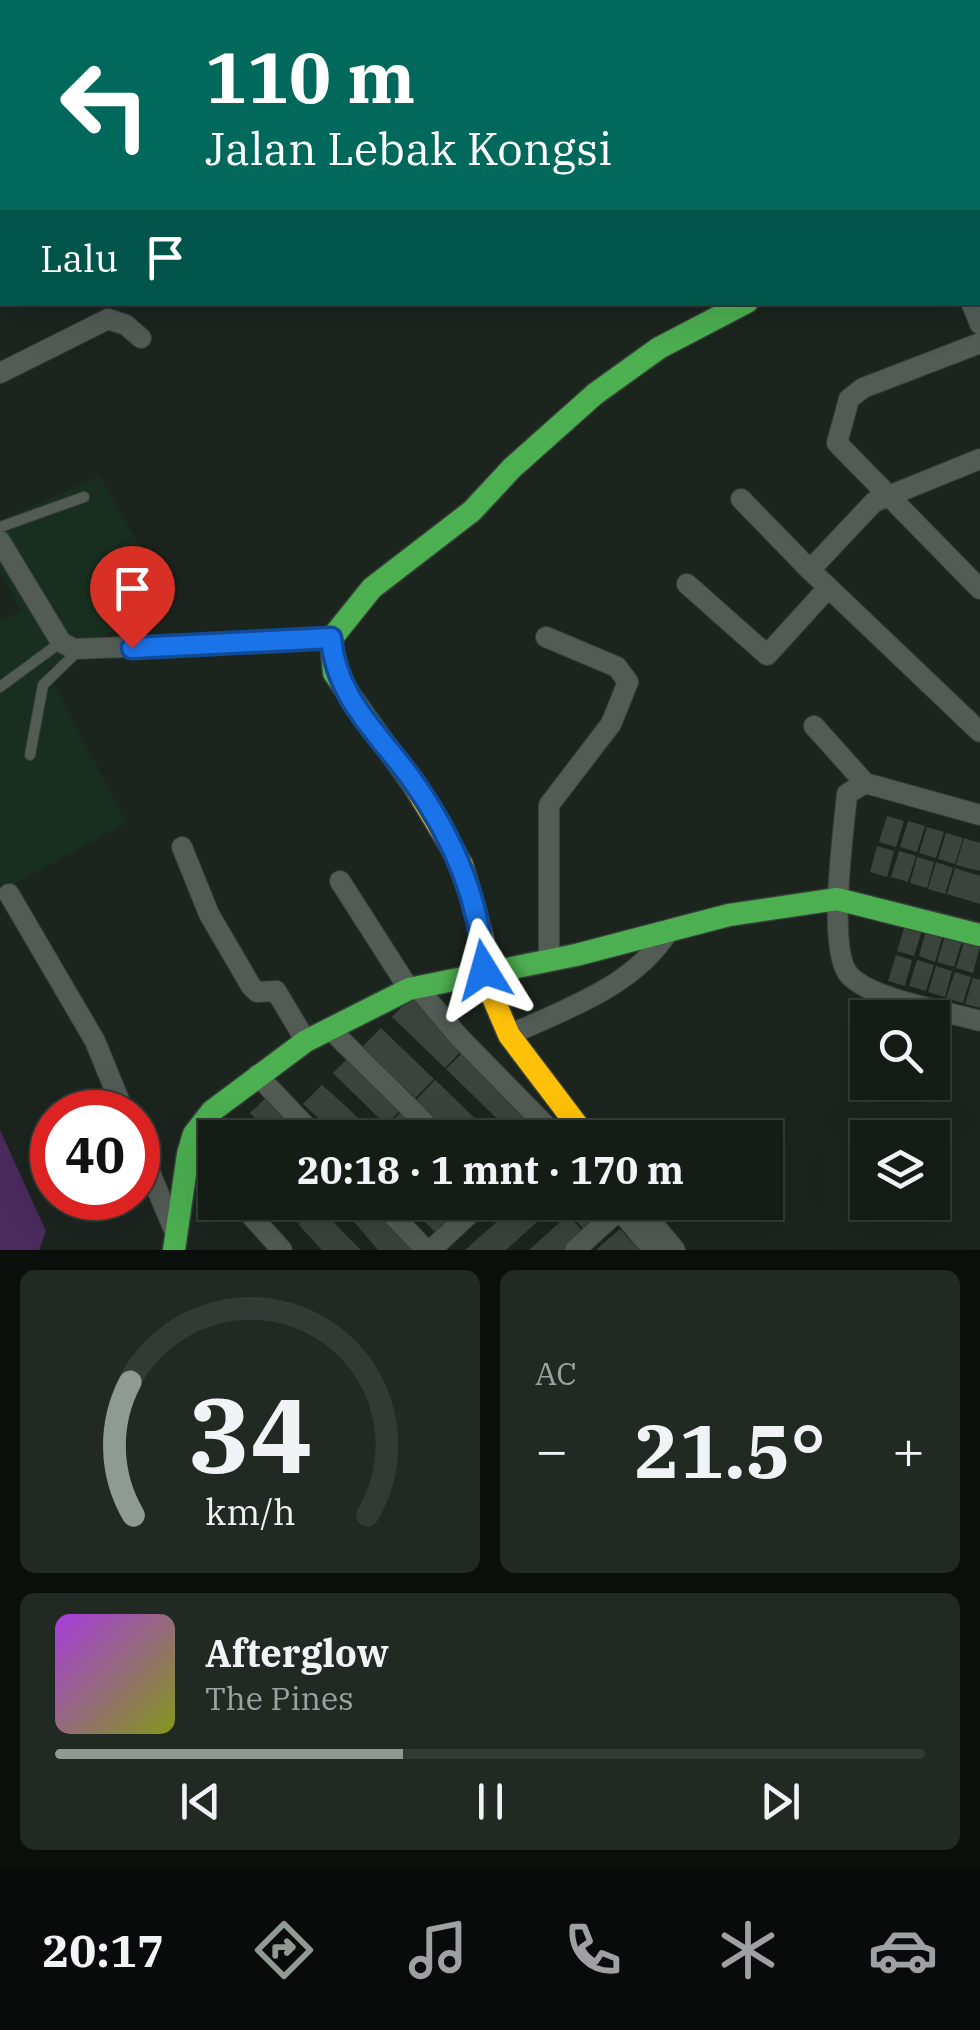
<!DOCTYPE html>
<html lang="id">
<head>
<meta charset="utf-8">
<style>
  body { margin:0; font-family:"IBM Plex Serif",serif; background:#212923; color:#f1f3f6; height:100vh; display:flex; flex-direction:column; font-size:38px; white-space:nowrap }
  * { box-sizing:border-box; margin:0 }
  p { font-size:32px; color:#9da1a1 }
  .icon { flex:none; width:55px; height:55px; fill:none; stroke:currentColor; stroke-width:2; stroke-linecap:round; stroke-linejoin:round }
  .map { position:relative; height:1250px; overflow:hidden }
  .side { display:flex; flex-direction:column; gap:20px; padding:20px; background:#0b0f0c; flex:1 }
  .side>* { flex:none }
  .hud { position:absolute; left:0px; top:0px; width:980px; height:305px; box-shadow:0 10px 40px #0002,0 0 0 2px #333a35; background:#00695c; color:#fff; overflow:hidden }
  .buttons { position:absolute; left:850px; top:1000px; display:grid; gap:20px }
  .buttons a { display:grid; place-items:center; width:100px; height:100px; border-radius:0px; background:#141c16; box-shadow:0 10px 40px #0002,0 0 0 2px #333a35; font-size:50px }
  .speed { position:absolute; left:30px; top:1090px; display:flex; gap:20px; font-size:50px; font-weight:700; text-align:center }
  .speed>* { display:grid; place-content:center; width:130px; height:130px; border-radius:50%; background:#141c16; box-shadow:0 10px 40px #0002,0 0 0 2px #333a35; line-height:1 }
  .speed .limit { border:15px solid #d22; background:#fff; color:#111 }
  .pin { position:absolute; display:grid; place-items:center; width:85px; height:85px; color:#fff; margin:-102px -42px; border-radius:50% 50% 50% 0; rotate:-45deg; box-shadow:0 0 10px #0007 }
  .pin .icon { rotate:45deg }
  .me { position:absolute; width:110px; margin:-55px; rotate:352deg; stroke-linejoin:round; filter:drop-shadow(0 0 8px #0008) }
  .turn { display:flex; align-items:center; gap:35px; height:210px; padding:0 40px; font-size:45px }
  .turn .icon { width:130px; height:130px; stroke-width:2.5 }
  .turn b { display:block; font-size:70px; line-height:85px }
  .then { display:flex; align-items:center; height:95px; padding:0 40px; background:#0003; gap:20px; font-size:38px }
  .big { font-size:75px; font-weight:800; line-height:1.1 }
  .side .tile { flex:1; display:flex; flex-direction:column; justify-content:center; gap:15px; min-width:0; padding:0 35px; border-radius:15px; background:#212923 }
  .side .dial { align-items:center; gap:0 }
  .dial svg { height:260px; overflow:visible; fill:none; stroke:#333a35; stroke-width:7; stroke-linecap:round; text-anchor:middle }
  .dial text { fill:#f1f3f6; stroke:none }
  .song { display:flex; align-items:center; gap:30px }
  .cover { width:120px; height:120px; border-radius:15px; background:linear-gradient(135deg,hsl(280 70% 55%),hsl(70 70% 35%)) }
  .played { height:10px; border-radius:5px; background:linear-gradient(90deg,#8f9b92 40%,#333a35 40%) }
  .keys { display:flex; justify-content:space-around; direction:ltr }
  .heat { display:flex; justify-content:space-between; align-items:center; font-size:55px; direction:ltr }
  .side .tiles { flex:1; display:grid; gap:20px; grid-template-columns:1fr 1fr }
  .tile:last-child { grid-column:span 2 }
  .trip { position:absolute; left:198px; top:1120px; width:585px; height:100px; border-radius:0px; background:#141c16; box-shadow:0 10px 40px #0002,0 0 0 2px #333a35; font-weight:800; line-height:100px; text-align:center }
  .tab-bar { display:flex; height:160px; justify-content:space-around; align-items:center; background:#080b09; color:#9da1a1 }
  .tab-bar .icon { width:70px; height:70px }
  .tab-bar .selected { color:#8f9b92 }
  .tab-bar b { font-size:45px; color:#f1f3f6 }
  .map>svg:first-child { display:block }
</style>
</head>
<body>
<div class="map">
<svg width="980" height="1250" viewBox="0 0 980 1250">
  <rect width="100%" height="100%" fill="#1b251e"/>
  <!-- built -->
  <path fill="#182f20" d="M 99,476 L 170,597 L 47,670 L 126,823 L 0,892 L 0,621 L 21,611 L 0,571 L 0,521 Z"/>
  <!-- green -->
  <path fill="#4b2a5d" d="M 374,0 L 700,0 L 696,2 Z
    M 0,1130 L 46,1231 L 39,1250 L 0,1250 Z"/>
  <!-- water -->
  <path fill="#84579d" d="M 88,0 L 374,0 L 381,2 L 90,2 Z
    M 700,0 L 980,0 L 980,19 L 978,2 L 696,2 Z"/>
  <!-- building -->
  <path fill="#3a433c" d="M 887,816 L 904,821 L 896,847 L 879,842 Z
    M 908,821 L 925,826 L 917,852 L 900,847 Z
    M 927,827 L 944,832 L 936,858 L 919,853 Z
    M 946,833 L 963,838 L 955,864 L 938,859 Z
    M 964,838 L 980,843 L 980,871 L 956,865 Z
    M 877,846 L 894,851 L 887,877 L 870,872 Z
    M 899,851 L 916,856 L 908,882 L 891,877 Z
    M 917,857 L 934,862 L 927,888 L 910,883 Z
    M 936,862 L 953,868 L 945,894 L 928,889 Z
    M 955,868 L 980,876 L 980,904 L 947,894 Z
    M 905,925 L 922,930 L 914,956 L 897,951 Z
    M 926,930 L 943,935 L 935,962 L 919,956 Z
    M 945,936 L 962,941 L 954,967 L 937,962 Z
    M 964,942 L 980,947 L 973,973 L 956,968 Z
    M 896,955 L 912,960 L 905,986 L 888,981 Z
    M 917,960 L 934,965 L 926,991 L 909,986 Z
    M 936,966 L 952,971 L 945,997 L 928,992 Z
    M 955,972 L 971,977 L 963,1003 L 946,998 Z
    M 973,978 L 980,980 L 980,1008 L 965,1004 Z
    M 411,997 L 464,1048 L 445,1068 L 392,1017 Z
    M 381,1028 L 434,1079 L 415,1098 L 362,1047 Z
    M 465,1050 L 545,1127 L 535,1138 L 517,1138 L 446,1069 Z
    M 352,1054 L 405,1105 L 386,1125 L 333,1073 Z
    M 435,1080 L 449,1093 L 495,1138 L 455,1138 L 429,1112 L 416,1100 Z
    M 322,1085 L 350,1110 L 377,1138 L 338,1138 L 316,1116 L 303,1104 Z
    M 270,1094 L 312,1138 L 273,1138 L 250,1113 Z
    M 406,1107 L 438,1138 L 399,1138 L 387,1126 Z
    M 239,1124 L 253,1138 L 225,1138 Z
    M 277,1202 L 318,1202 L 297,1223 Z
    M 337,1202 L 375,1202 L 421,1250 L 378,1250 Z
    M 405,1202 L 444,1202 L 456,1214 L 437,1234 Z
    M 519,1202 L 559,1202 L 506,1250 L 465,1250 Z
    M 583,1202 L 608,1202 L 616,1211 L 588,1234 L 570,1214 Z
    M 318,1205 L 343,1232 L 361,1250 L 322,1250 L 298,1224 Z
    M 568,1215 L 587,1236 L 571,1250 L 529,1250 Z
    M 620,1229 L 639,1250 L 596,1250 L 606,1241 Z"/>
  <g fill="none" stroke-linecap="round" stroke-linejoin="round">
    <!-- lane casing -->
    <g stroke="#363f38" stroke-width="12">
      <path id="lane" d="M 0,527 L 84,497
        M 0,687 L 61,642
        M 30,755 L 43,685 L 79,650"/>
    </g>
    <!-- street casing -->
    <g stroke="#363f38" stroke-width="22">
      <path id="street" d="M 11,0 L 13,2
        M 978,203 L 980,202
        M 978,234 L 980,234
        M 0,247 L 2,245
        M 971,302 L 980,324
        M 980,343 L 863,388 L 849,399 L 837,443 L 980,589
        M 0,373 L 108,319 L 126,325 L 141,338
        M 980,459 L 874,502 L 810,570 L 980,732
        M 741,499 L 810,570
        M 0,541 L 61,642 L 74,649 L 331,639
        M 687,584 L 767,655 L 828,588
        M 546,637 L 617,667 L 628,682 L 611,724 L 549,805 L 549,959
        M 814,726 L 865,783
        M 980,815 L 865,783 L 847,794 C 844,829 826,952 850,976 C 874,1000 946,1011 980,1021
        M 182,847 L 209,914 L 251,986 L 257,992 L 276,991 L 306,1041
        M 340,881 L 409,989
        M 9,894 L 95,1041 L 124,1112
        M 417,987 L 460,1038 L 558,1138
        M 329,1028 L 440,1138
        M 509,1035 C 566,1009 634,986 668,932
        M 257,1075 L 317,1138
        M 138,1144 L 174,1230
        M 239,1202 L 282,1250
        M 380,1202 L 426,1250
        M 613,1202 L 653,1250
        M 635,1202 L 675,1250
        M 431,1250 L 482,1202
        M 575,1250 L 619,1210"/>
    </g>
    <!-- fast casing -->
    <g stroke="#363f38" stroke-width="25">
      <path id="fast" d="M 415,787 L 334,673 L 331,639 L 372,588 L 472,511 L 512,468 L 595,394 L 659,348 L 747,302
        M 174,1250 L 188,1154 L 194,1134 L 212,1111 L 306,1041 L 409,989 L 576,955 L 729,915 L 837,899 L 980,935"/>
    </g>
    <!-- slow casing -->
    <g stroke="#363f38" stroke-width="25">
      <path id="slow" d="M 415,787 L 462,865 L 482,936 L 491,993 L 509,1035 L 587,1138"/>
    </g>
    <!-- lane -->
    <use href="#lane" stroke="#535b55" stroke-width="10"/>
    <!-- street -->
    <use href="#street" stroke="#535b55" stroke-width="20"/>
    <!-- fast -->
    <use href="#fast" stroke="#4caf50" stroke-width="22"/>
    <!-- slow -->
    <use href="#slow" stroke="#ffc107" stroke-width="22"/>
  </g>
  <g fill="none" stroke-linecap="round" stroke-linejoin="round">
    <!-- route casing -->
    <g stroke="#114b97" stroke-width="25">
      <path id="route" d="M 132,648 L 331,638 C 336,697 376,731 410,777 C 452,835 480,899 484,970"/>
    </g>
    <!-- route -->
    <use href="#route" stroke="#1a73e8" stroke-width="18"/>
  </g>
</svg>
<div class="buttons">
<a><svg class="icon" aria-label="search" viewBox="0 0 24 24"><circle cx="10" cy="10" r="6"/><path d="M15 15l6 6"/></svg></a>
<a><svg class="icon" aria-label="layers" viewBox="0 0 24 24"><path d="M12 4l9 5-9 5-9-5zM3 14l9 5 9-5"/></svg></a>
</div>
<div class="speed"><div class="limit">40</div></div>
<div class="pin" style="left:132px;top:648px;background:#d93025"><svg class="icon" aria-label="arrive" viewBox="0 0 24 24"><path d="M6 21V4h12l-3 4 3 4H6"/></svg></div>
<svg class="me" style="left:484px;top:970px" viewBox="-20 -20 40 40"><path d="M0-17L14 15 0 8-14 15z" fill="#1a73e8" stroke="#fff" stroke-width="4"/></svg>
<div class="trip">20:18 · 1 mnt · 170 m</div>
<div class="hud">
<div class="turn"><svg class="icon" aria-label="left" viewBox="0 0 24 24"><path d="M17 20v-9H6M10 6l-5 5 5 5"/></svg><div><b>110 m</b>Jalan Lebak Kongsi</div></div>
<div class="then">Lalu<svg class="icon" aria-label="arrive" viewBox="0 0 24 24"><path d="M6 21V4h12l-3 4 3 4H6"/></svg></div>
</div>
</div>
<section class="side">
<div class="tiles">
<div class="tile dial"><svg viewBox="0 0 100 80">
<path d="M14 69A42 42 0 1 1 86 69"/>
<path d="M14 69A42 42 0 0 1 13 28" stroke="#8f9b92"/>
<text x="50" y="56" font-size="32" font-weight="700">34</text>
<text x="50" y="72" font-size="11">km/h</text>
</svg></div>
<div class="tile"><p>AC</p>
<div class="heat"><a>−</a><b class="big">21.5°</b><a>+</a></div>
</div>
<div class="tile">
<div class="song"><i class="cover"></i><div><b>Afterglow</b><p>The Pines</p></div></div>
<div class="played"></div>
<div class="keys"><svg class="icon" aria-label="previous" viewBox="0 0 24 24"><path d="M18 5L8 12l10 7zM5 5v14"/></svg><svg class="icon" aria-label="pause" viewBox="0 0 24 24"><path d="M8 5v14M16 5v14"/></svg><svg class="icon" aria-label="next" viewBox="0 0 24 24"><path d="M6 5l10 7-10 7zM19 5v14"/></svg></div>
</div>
</div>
</section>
<nav class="tab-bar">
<b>20:17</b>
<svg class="icon selected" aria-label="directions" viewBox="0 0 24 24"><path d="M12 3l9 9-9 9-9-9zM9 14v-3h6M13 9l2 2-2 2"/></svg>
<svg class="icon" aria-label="music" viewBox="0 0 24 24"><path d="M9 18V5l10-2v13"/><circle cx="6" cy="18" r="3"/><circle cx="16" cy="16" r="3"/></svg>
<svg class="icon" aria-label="phone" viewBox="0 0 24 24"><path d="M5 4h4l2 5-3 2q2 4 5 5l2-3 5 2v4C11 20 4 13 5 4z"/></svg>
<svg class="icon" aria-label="climate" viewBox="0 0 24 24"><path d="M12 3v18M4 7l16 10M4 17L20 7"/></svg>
<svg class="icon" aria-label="car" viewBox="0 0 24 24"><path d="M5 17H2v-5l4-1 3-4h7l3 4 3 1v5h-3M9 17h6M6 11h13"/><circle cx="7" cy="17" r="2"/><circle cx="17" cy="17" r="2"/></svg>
</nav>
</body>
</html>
